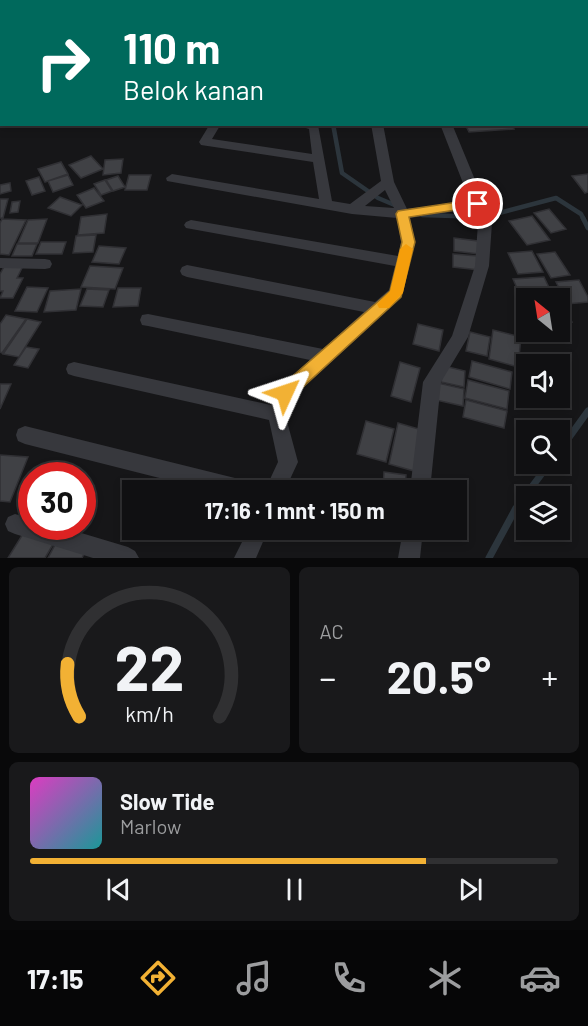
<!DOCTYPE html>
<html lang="id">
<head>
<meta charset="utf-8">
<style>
  body { margin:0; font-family:Barlow,sans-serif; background:#19191b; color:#f1f3f6; height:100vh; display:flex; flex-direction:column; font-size:22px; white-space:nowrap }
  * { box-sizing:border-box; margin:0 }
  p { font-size:20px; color:#9c9d9f }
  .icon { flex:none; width:33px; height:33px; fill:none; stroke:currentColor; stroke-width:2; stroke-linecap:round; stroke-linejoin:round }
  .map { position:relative; height:558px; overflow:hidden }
  .drawer { display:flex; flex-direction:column; gap:9px; padding:9px; background:#09090a; flex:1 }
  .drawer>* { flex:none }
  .hud { position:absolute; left:0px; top:0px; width:588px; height:126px; box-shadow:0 3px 9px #0003,0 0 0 2px #303032; background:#00695c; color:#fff; overflow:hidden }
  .needle { width:39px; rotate:330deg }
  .buttons { position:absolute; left:516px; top:288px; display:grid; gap:12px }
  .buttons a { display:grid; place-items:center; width:54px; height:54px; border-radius:0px; background:#101012; box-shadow:0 3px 9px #0003,0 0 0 2px #303032; font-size:30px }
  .speed { position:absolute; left:18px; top:462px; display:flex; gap:12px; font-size:30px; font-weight:700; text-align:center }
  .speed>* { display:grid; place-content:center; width:78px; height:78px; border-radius:50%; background:#101012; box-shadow:0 3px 9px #0003,0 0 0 2px #303032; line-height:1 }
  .speed .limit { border:9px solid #d22; background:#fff; color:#111 }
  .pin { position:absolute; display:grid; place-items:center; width:51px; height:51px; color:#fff; margin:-26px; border:3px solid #fff; border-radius:50%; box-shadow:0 2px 6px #0007 }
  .me { position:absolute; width:66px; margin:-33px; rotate:48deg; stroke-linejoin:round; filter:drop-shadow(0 0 4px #0008) }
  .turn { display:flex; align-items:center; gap:21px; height:126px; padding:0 24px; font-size:27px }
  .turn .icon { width:78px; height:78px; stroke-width:2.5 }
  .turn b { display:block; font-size:42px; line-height:51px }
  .big { font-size:45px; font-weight:700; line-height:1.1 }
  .drawer .card { flex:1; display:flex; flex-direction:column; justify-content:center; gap:9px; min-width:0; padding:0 21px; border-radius:9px; background:#19191b }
  .drawer .dial { align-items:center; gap:0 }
  .dial svg { height:156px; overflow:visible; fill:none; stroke:#303032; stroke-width:7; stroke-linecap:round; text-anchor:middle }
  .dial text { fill:#f1f3f6; stroke:none }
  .song { display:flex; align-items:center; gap:18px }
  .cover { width:72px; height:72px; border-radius:9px; background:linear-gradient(135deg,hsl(310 70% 55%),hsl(180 70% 35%)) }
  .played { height:6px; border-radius:3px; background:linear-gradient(90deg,#f2b134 75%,#303032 75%) }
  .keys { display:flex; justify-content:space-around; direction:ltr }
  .heat { display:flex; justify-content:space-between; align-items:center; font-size:33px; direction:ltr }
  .drawer .tiles { flex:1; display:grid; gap:9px; grid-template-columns:1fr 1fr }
  .card:last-child { grid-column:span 2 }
  .trip { position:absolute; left:122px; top:480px; width:345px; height:60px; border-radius:0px; background:#101012; box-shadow:0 3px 9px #0003,0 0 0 2px #303032; font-weight:700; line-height:60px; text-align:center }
  .tabs { display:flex; height:96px; justify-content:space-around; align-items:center; background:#060607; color:#9c9d9f }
  .tabs .icon { width:42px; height:42px }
  .tabs .current { color:#f2b134 }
  .tabs b { font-size:27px; color:#f1f3f6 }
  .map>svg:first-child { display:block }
</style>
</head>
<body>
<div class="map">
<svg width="588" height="558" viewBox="0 0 588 558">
  <rect width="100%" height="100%" fill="#161618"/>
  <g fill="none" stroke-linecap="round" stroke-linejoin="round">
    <!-- stream-far3 -->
    <path stroke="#2c353c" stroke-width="4" d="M 252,0 L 254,2"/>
    <!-- stream-far2 -->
    <path stroke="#2c353c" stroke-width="4.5" d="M 333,124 L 342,173 L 378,198 L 397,206
      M 422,215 L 484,217 L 556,198 L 581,214 L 584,220"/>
    <!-- stream-far1 -->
    <path stroke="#2c353c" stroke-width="5" d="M 583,218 L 588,228"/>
    <!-- stream -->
    <path stroke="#2c353c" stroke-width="7" d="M 560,450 L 588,411
      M 489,558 L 516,508 L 549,464"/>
  </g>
  <!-- building -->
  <path fill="#404145" stroke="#303034" stroke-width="1.5" d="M 465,124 L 512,124 L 514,129 L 469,132 Z
    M 91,156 L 103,169 L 81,178 L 69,165 Z
    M 123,159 L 121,173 L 103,175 L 105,160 Z
    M 61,162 L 68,174 L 45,182 L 38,169 Z
    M 588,174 L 588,192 L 585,193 L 572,176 Z
    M 68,175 L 73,185 L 53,192 L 48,181 Z
    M 129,175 L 151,175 L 147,190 L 125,190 Z
    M 118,176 L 125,187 L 113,191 L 106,180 Z
    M 39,177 L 45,191 L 32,195 L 26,181 Z
    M 105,180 L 112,191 L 101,195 L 94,184 Z
    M 10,183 L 11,191 L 0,194 L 0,185 Z
    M 94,188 L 104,201 L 86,208 L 77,195 Z
    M 60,197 L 82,205 L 71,216 L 48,208 Z
    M 0,199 L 8,199 L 3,218 L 0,218 Z
    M 20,201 L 18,212 L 10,213 L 12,202 Z
    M 549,209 L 566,229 L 551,233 L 534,213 Z
    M 107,214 L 104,233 L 78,235 L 81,217 Z
    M 532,216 L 550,240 L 527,245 L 509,221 Z
    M 2,219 L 26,220 L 9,255 L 0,254 L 0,223 Z
    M 47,219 L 38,243 L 18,243 L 28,220 Z
    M 96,235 L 93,252 L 73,253 L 76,236 Z
    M 454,238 L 478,241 L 479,254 L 454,251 Z
    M 41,242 L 66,242 L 62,254 L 36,254 Z
    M 17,244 L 37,244 L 32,256 L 12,256 Z
    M 99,246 L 126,248 L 119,264 L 92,262 Z
    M 532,251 L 543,272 L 518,274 L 508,253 Z
    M 555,252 L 570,275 L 551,278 L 537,254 Z
    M 453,254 L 478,256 L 479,270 L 453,267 Z
    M 5,265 L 23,266 L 17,278 L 23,278 L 13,298 L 0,298 L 3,291 L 0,291 L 0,274 Z
    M 90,266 L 123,268 L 115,289 L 81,287 Z
    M 544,277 L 554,298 L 526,298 L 526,304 L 524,304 L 513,279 Z
    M 579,280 L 588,297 L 588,302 L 567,304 L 556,282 Z
    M 27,287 L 48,288 L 37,312 L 15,311 Z
    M 118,288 L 141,288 L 138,306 L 113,307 Z
    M 81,289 L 76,310 L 44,312 L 50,291 Z
    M 87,289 L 109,290 L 103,307 L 80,306 Z
    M 560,305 L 563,305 L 572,322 L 560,323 Z
    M 6,315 L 26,319 L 2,353 L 0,352 L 0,324 Z
    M 27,319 L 41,322 L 19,357 L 3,354 Z
    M 418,324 L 443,330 L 439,351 L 413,344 Z
    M 493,330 L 521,337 L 518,367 L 489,359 Z
    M 470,332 L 490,337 L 487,356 L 466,351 Z
    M 26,347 L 39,349 L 28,368 L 14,365 Z
    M 472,361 L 512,372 L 510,389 L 469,377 Z
    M 400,362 L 420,368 L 411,402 L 391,396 Z
    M 444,366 L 465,371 L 464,387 L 441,382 Z
    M 468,380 L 509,391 L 507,409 L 465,398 Z
    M 438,383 L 464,389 L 463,406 L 436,400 Z
    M 0,384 L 11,384 L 0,409 Z
    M 466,400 L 507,411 L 504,428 L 463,417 Z
    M 366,421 L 394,429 L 386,462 L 357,454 Z
    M 398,423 L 422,430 L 414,471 L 389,464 Z
    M 0,455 L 28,457 L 10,502 L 0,501 Z
    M 384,472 L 406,475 L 405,490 L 383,490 Z
    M 26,529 L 55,541 L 45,558 L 8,558 Z
    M 57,541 L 86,550 L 82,558 L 48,558 Z"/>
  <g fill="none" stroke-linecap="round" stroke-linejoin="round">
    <!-- minor -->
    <path fill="#37383d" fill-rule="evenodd" d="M 381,0 L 390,0 L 391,2 L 382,2 Z
      M 0,76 L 2,76 L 2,82 L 0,82 Z
      M 210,124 L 221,124 L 212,139 L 312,154 L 309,129 L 294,124 L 318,125 L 332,201 L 350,204 L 381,181 L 371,124 L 383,124 L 394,182 L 407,209 L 470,201 L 440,124 L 452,124 L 485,204 L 478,208 L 410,218 L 415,242 L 401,297 L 292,398 L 285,414 L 298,462 L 285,490 L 265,490 L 278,462 L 269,420 L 74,376 L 68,374 L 66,369 L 68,364 L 74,362 L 271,405 L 279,388 L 310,360 L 148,326 L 142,325 L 140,320 L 142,315 L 148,314 L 323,349 L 364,312 L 187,277 L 182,275 L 180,271 L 182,267 L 187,265 L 375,302 L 389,290 L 395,266 L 186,228 L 184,225 L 186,222 L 191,220 L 398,256 L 401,242 L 397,218 L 352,214 L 167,181 L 166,178 L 172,174 L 319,199 L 313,162 L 201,145 L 199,142 ZM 385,190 L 394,208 L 365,206 Z
      M 485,218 L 492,223 L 489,266 L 468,337 L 441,382 L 430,490 L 410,490 L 423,382 L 452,336 L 475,266 L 478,223 Z
      M 0,258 L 45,259 L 50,260 L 52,264 L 50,268 L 45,269 L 0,268 Z
      M 25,426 L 243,480 L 250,483 L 253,490 L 207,490 L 25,444 L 18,441 L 16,435 L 18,429 Z
      M 15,514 L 32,519 L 32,526 L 58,526 L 128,547 L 135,551 L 139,558 L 93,558 L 15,534 L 8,531 L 5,524 L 8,517 Z
      M 248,530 L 268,530 L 256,558 L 234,558 Z
      M 403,530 L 423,530 L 420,558 L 398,558 Z"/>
    <!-- secondary -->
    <path fill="#45474d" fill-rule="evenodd" d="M 499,0 L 513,0 L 513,2 L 500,2 Z
      M 586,102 L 588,102 L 588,114 L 586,114 Z"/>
  </g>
  <!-- route -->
  <path fill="#f2b134" stroke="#9d7322" stroke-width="1.5" d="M 478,199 L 484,204 L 482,206 L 409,217 L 415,242 L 401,297 L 291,398 L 285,400 L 279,398 L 277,393 L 279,388 L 390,291 L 402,242 L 396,214 L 398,211 Z"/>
  <!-- slow -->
  <path fill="#f59e0b" d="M 406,244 L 413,249 L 403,293 L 389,308 L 379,308 L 377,304 L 390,291 L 400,249 Z"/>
</svg>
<div class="buttons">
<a><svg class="needle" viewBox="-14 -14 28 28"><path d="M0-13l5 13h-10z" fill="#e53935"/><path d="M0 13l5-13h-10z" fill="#9c9d9f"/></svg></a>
<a><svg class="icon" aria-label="sound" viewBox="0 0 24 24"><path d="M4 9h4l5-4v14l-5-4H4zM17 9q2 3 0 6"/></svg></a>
<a><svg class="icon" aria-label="search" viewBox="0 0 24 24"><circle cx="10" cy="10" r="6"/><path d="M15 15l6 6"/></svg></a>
<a><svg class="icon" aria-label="layers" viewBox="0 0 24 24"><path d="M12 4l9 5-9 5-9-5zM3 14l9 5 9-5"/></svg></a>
</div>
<div class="speed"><div class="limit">30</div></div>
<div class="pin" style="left:478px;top:204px;background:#d93025"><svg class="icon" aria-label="arrive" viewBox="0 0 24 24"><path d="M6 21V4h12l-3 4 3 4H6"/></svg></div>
<svg class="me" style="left:285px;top:393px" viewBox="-20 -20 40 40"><path d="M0-17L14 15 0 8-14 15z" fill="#f2b134" stroke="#fff" stroke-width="4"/></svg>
<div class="trip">17:16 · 1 mnt · 150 m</div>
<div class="hud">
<div class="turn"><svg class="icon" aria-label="right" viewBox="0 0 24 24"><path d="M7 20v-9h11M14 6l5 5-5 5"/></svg><div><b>110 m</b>Belok kanan</div></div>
</div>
</div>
<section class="drawer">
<div class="tiles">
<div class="card dial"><svg viewBox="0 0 100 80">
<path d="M14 69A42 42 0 1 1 86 69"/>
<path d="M14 69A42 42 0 0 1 8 42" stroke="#f2b134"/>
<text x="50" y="56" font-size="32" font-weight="700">22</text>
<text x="50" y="72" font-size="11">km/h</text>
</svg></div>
<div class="card"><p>AC</p>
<div class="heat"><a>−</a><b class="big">20.5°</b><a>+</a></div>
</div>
<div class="card">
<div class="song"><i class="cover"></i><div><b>Slow Tide</b><p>Marlow</p></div></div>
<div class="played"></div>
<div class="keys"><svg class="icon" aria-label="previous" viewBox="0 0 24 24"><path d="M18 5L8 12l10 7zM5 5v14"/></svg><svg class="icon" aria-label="pause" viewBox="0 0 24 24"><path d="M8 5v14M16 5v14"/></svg><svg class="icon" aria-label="next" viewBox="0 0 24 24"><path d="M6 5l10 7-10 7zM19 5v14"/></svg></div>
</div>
</div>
</section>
<nav class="tabs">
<b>17:15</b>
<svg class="icon current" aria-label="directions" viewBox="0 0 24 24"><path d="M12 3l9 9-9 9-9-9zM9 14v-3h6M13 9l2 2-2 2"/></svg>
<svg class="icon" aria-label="music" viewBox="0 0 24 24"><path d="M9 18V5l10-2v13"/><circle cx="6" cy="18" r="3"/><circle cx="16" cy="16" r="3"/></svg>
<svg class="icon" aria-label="phone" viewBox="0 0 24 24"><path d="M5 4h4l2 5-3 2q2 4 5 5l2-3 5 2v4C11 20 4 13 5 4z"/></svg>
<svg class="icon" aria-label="climate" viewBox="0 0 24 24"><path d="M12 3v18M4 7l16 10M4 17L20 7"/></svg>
<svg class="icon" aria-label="car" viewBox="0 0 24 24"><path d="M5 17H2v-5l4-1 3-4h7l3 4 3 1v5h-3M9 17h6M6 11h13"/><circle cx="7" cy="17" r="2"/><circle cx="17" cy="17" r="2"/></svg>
</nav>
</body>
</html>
